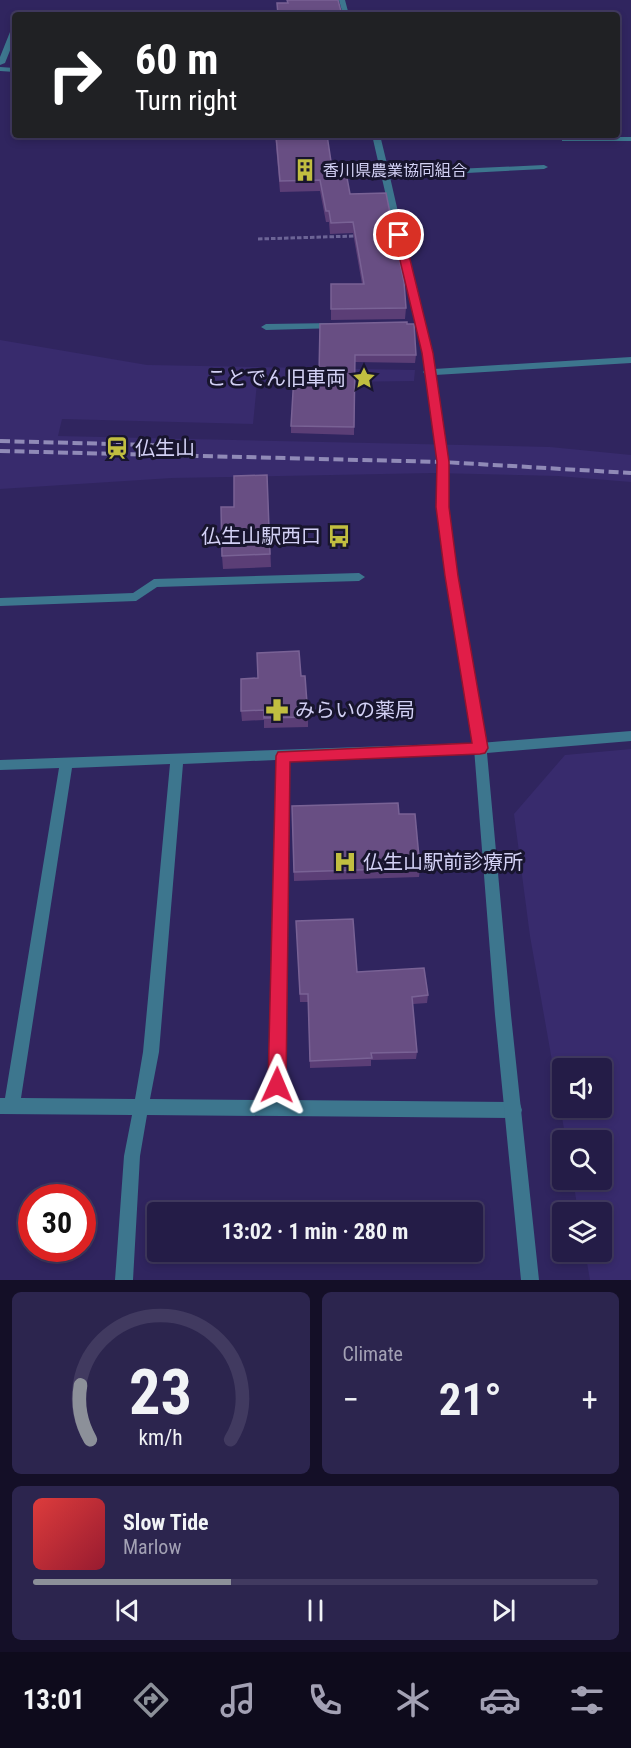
<!DOCTYPE html>
<html lang="en">
<head>
<meta charset="utf-8">
<style>
  body { margin:0; font-family:"Roboto Condensed","Noto Sans JP",sans-serif; background:#2c254e; color:#f1f3f6; height:100vh; display:flex; flex-direction:column; font-size:22px; white-space:nowrap }
  * { box-sizing:border-box; margin:0 }
  p { font-size:20px; color:#a3a1b4 }
  .icon { flex:none; width:33px; height:33px; fill:none; stroke:currentColor; stroke-width:2; stroke-linecap:round; stroke-linejoin:round }
  .map { position:relative; height:1280px; overflow:hidden }
  .sheet { display:flex; flex-direction:column; gap:12px; padding:12px; background:#140f27; flex:1 }
  .sheet>* { flex:none }
  .banner { position:absolute; left:12px; top:12px; width:608px; height:126px; border-radius:6px; box-shadow:0 3px 9px #0003,0 0 0 2px #413a60; background:#202124; color:#fff; overflow:hidden }
  .tools { position:absolute; left:552px; top:1058px; display:grid; gap:12px }
  .tools a { display:grid; place-items:center; width:60px; height:60px; border-radius:6px; background:#241c47; box-shadow:0 3px 9px #0003,0 0 0 2px #413a60; font-size:30px }
  .speed { position:absolute; left:18px; top:1184px; display:flex; gap:12px; font-size:30px; font-weight:700; text-align:center }
  .speed>* { display:grid; place-content:center; width:78px; height:78px; border-radius:50%; background:#241c47; box-shadow:0 3px 9px #0003,0 0 0 2px #413a60; line-height:1 }
  .speed .limit { border:9px solid #d22; background:#fff; color:#111 }
  .pin { position:absolute; display:grid; place-items:center; width:51px; height:51px; color:#fff; margin:-26px; border:3px solid #fff; border-radius:50%; box-shadow:0 2px 6px #0007 }
  .me { position:absolute; width:66px; margin:-33px; rotate:1deg; stroke-linejoin:round; filter:drop-shadow(0 0 4px #0008) }
  .turn { display:flex; align-items:center; gap:21px; height:126px; padding:0 24px; font-size:27px }
  .turn .icon { width:78px; height:78px; stroke-width:2.5 }
  .turn b { display:block; font-size:42px; line-height:51px }
  .big { font-size:45px; font-weight:700; line-height:1.1 }
  .sheet .card { flex:1; display:flex; flex-direction:column; justify-content:center; gap:9px; min-width:0; padding:0 21px; border-radius:9px; background:#2c254e }
  .sheet .dial { align-items:center; gap:0 }
  .dial svg { height:156px; overflow:visible; fill:none; stroke:#413a60; stroke-width:7; stroke-linecap:round; text-anchor:middle }
  .dial text { fill:#f1f3f6; stroke:none }
  .song { display:flex; align-items:center; gap:18px }
  .cover { width:72px; height:72px; border-radius:9px; background:linear-gradient(135deg,hsl(0 70% 55%),hsl(350 70% 35%)) }
  .played { height:6px; border-radius:3px; background:linear-gradient(90deg,#8c9099 35%,#413a60 35%) }
  .keys { display:flex; justify-content:space-around; direction:ltr }
  .heat { display:flex; justify-content:space-between; align-items:center; font-size:33px; direction:ltr }
  .sheet .tiles { flex:1; display:grid; gap:12px; grid-template-columns:1fr 1fr }
  .card:last-child { grid-column:span 2 }
  .trip { position:absolute; left:147px; top:1202px; width:336px; height:60px; border-radius:6px; background:#241c47; box-shadow:0 3px 9px #0003,0 0 0 2px #413a60; font-weight:700; line-height:60px; text-align:center }
  .tab-bar { display:flex; height:96px; justify-content:space-around; align-items:center; background:#0e0b1c; color:#a3a1b4 }
  .tab-bar .icon { width:42px; height:42px }
  .tab-bar .active { color:#8c9099 }
  .tab-bar b { font-size:27px; color:#f1f3f6 }
  .map>svg:first-child { display:block }
</style>
</head>
<body>
<div class="map">
<svg width="631" height="1280" viewBox="0 0 631 1280">
  <rect width="100%" height="100%" fill="#30255f"/>
  <!-- built -->
  <path fill="#382b6d" fill-rule="evenodd" d="M 0,340 L 147,365 L 415,370 L 414,381 L 257,383 L 253,424 L 62,419 L 58,436 L 550,447 L 631,455 L 631,482 L 558,476 L 434,473 L 172,478 L 0,489 Z
    M 631,749 L 631,1280 L 590,1280 L 585,1251 L 602,1251 L 602,1212 L 578,1212 L 573,1179 L 602,1179 L 602,1140 L 566,1140 L 530,936 L 514,814 L 565,755 ZM 562,1068 L 602,1068 L 602,1107 L 562,1107 Z"/>
  <g fill="none" stroke-linecap="round" stroke-linejoin="round">
    <!-- path -->
    <path stroke="#6c6496" stroke-width="3" stroke-dasharray="4.5 2" stroke-linecap="butt" d="M 258,239 L 356,236"/>
    <!-- minor -->
    <path fill="#3d768e" fill-rule="evenodd" d="M 339,0 L 345,0 L 349,15 L 343,15 Z
      M 15,30 L 15,38 L 5,63 L 0,65 L 0,57 L 10,32 Z
      M 0,67 L 15,68 L 15,72 L 0,71 Z
      M 372,135 L 380,135 L 389,172 L 544,165 L 548,167 L 544,169 L 390,177 L 434,369 L 631,357 L 631,363 L 435,375 L 448,462 L 448,507 L 458,576 L 486,748 L 485,752 L 480,753 L 289,760 L 285,1100 L 514,1102 L 520,1104 L 522,1110 L 520,1116 L 514,1118 L 147,1115 L 140,1156 L 133,1280 L 115,1280 L 124,1156 L 132,1115 L 0,1114 L 0,1098 L 5,1098 L 59,768 L 0,770 L 0,760 L 473,743 L 446,576 L 438,507 L 438,462 L 425,374 L 423,372 L 425,370 L 422,353 ZM 276,760 L 269,1100 L 150,1099 L 159,1052 L 183,764 ZM 170,764 L 143,1052 L 135,1099 L 21,1098 L 72,768 Z
      M 562,137 L 631,137 L 631,141 L 562,141 Z
      M 335,323 L 338,324 L 338,328 L 266,330 L 261,327 L 266,324 Z
      M 359,573 L 365,577 L 359,581 L 157,587 L 136,601 L 0,606 L 0,598 L 133,593 L 154,579 Z"/>
    <!-- tertiary -->
    <path fill="#3d768e" fill-rule="evenodd" d="M 631,731 L 631,741 L 487,753 L 511,1015 L 539,1280 L 521,1280 L 495,1015 L 474,748 L 475,744 L 480,743 Z"/>
    <!-- rail -->
    <path stroke="#908ab7" stroke-width="4" stroke-dasharray="10 4.5" stroke-linecap="butt" d="M 0,441 L 186,446
      M 0,451 L 443,462 L 631,473"/>
  </g>
  <!-- wall -->
  <path fill="#5b3e76" d="M 275,135 L 327,135 L 332,168 L 350,194 L 406,308 L 405,319 L 331,320 L 331,284 L 362,284 L 353,233 L 330,234 L 329,222 L 326,222 L 320,191 L 280,192 Z
    M 320,324 L 416,355 L 415,363 L 355,362 L 354,435 L 291,433 L 291,426 L 319,375 Z
    M 267,475 L 271,567 L 223,569 L 222,556 L 234,507 Z
    M 301,676 L 308,717 L 308,727 L 264,728 L 264,720 L 242,721 L 241,711 L 258,678 Z
    M 292,806 L 399,814 L 420,868 L 419,877 L 294,881 Z
    M 296,921 L 357,972 L 428,995 L 427,1003 L 413,1004 L 417,1052 L 416,1059 L 371,1060 L 371,1066 L 310,1068 L 308,1002 L 300,1002 Z"/>
  <!-- building -->
  <path fill="#684e83" stroke="#796295" stroke-width="1.5" d="M 287,0 L 338,0 L 342,15 L 278,15 L 277,3 L 288,3 Z
    M 276,135 L 327,135 L 332,168 L 345,167 L 350,194 L 386,193 L 404,282 L 406,308 L 331,309 L 331,284 L 364,284 L 353,222 L 331,223 L 329,211 L 326,211 L 320,180 L 280,181 Z
    M 407,322 L 407,324 L 414,324 L 416,355 L 355,355 L 354,427 L 291,426 L 294,375 L 319,375 L 320,324 Z
    M 267,475 L 270,554 L 222,556 L 221,507 L 234,507 L 234,476 Z
    M 299,651 L 301,676 L 305,676 L 308,717 L 264,718 L 264,710 L 241,711 L 241,679 L 258,678 L 257,653 Z
    M 398,803 L 399,814 L 415,814 L 420,868 L 294,872 L 292,806 Z
    M 353,919 L 357,972 L 424,968 L 428,995 L 412,997 L 417,1052 L 371,1053 L 372,1058 L 310,1061 L 308,994 L 300,994 L 296,921 Z"/>
  <!-- route -->
  <path fill="#e11d48" stroke="#92132f" stroke-width="1.5" d="M 399,232 L 404,235 L 433,353 L 449,462 L 449,507 L 458,576 L 488,748 L 485,753 L 480,754 L 290,762 L 286,1085 L 283,1091 L 277,1094 L 271,1091 L 268,1085 L 276,756 L 278,752 L 472,743 L 445,576 L 436,507 L 437,462 L 422,353 L 394,235 Z"/>
  <!-- icons -->
  <defs>
    <g id="building-bare" transform="scale(1.8)"><path d="M-4-6H4V6H1V3H-1V6H-4ZM-2.5-4.3h1.7v1.8h-1.7ZM.8-4.3h1.7v1.8H.8ZM-2.5-1h1.7V.8h-1.7ZM.8-1h1.7V.8H.8Z" fill="#c1be40" stroke="#18152e" stroke-width="2.5" paint-order="stroke"/></g>
    <g id="sight-bare" transform="scale(1.8)"><path d="M0-6L1.8-2.2L6-1.7L2.9 1.2L3.7 5.4L0 3.3L-3.7 5.4L-2.9 1.2L-6-1.7L-1.8-2.2Z" fill="#c1be40" stroke="#18152e" stroke-width="2.5" paint-order="stroke"/></g>
    <g id="station-bare" transform="scale(1.8)"><path d="M-3-6H3Q5-6 5-4V2Q5 4 3 4L4.5 6H3L1.5 4h-3L-3 6H-4.5L-3 4Q-5 4-5 2V-4Q-5-6-3-6ZM-3.5-4v3h7v-3ZM-3.5 1v1.5H-2V1ZM2 1v1.5H3.5V1Z" fill="#c1be40" stroke="#18152e" stroke-width="2.5" paint-order="stroke"/></g>
    <g id="bus-bare" transform="scale(1.8)"><path d="M-5-6H5V4H4V6H2V4H-2V6H-4V4H-5ZM-3.5-4V0h7V-4ZM-3.5 1.2v1.5H-2V1.2ZM2 1.2v1.5H3.5V1.2Z" fill="#c1be40" stroke="#18152e" stroke-width="2.5" paint-order="stroke"/></g>
    <g id="pharmacy-bare" transform="scale(1.8)"><path d="M-2-6h4v4h4v4h-4v4h-4v-4h-4v-4h4Z" fill="#c1be40" stroke="#18152e" stroke-width="2.5" paint-order="stroke"/></g>
    <g id="hospital-bare" transform="scale(1.8)"><path d="M-5-5h3v3.5h4V-5h3V5h-3V1.5h-4V5h-3Z" fill="#c1be40" stroke="#18152e" stroke-width="2.5" paint-order="stroke"/></g>
  </defs>
  <g fill-rule="evenodd">
    <use href="#building-bare" x="305" y="170"/>
    <use href="#sight-bare" x="364" y="378"/>
    <use href="#station-bare" x="117" y="448"/>
    <use href="#bus-bare" x="339" y="536"/>
    <use href="#pharmacy-bare" x="277" y="710"/>
    <use href="#hospital-bare" x="345" y="862"/>
  </g>
  <g text-anchor="middle" stroke-width="6" stroke-linejoin="round" paint-order="stroke">
    <!-- far-poi labels -->
    <g font-size="16" fill="#d3d1f5" stroke="#18152e" text-anchor="start">
      <text x="323" y="176">香川県農業協同組合</text>
    </g>
    <!-- poi labels -->
    <g font-size="20" fill="#d3d1f5" stroke="#18152e" text-anchor="start">
      <text x="346" y="385" text-anchor="end">ことでん旧車両</text>
      <text x="135" y="455">仏生山</text>
      <text x="321" y="543" text-anchor="end">仏生山駅西口</text>
      <text x="295" y="717">みらいの薬局</text>
      <text x="363" y="869">仏生山駅前診療所</text>
    </g>
  </g>
</svg>
<div class="tools">
<a><svg class="icon" aria-label="sound" viewBox="0 0 24 24"><path d="M4 9h4l5-4v14l-5-4H4zM17 9q2 3 0 6"/></svg></a>
<a><svg class="icon" aria-label="search" viewBox="0 0 24 24"><circle cx="10" cy="10" r="6"/><path d="M15 15l6 6"/></svg></a>
<a><svg class="icon" aria-label="layers" viewBox="0 0 24 24"><path d="M12 4l9 5-9 5-9-5zM3 14l9 5 9-5"/></svg></a>
</div>
<div class="speed"><div class="limit">30</div></div>
<div class="pin" style="left:399px;top:235px;background:#d93025"><svg class="icon" aria-label="arrive" viewBox="0 0 24 24"><path d="M6 21V4h12l-3 4 3 4H6"/></svg></div>
<svg class="me" style="left:277px;top:1085px" viewBox="-20 -20 40 40"><path d="M0-17L14 15 0 8-14 15z" fill="#e11d48" stroke="#fff" stroke-width="4"/></svg>
<div class="trip">13:02 · 1 min · 280 m</div>
<div class="banner">
<div class="turn"><svg class="icon" aria-label="right" viewBox="0 0 24 24"><path d="M7 20v-9h11M14 6l5 5-5 5"/></svg><div><b>60 m</b>Turn right</div></div>
</div>
</div>
<section class="sheet">
<div class="tiles">
<div class="card dial"><svg viewBox="0 0 100 80">
<path d="M14 69A42 42 0 1 1 86 69"/>
<path d="M14 69A42 42 0 0 1 9 41" stroke="#8c9099"/>
<text x="50" y="56" font-size="32" font-weight="700">23</text>
<text x="50" y="72" font-size="11">km/h</text>
</svg></div>
<div class="card"><p>Climate</p>
<div class="heat"><a>−</a><b class="big">21°</b><a>+</a></div>
</div>
<div class="card">
<div class="song"><i class="cover"></i><div><b>Slow Tide</b><p>Marlow</p></div></div>
<div class="played"></div>
<div class="keys"><svg class="icon" aria-label="previous" viewBox="0 0 24 24"><path d="M18 5L8 12l10 7zM5 5v14"/></svg><svg class="icon" aria-label="pause" viewBox="0 0 24 24"><path d="M8 5v14M16 5v14"/></svg><svg class="icon" aria-label="next" viewBox="0 0 24 24"><path d="M6 5l10 7-10 7zM19 5v14"/></svg></div>
</div>
</div>
</section>
<nav class="tab-bar">
<b>13:01</b>
<svg class="icon active" aria-label="directions" viewBox="0 0 24 24"><path d="M12 3l9 9-9 9-9-9zM9 14v-3h6M13 9l2 2-2 2"/></svg>
<svg class="icon" aria-label="music" viewBox="0 0 24 24"><path d="M9 18V5l10-2v13"/><circle cx="6" cy="18" r="3"/><circle cx="16" cy="16" r="3"/></svg>
<svg class="icon" aria-label="phone" viewBox="0 0 24 24"><path d="M5 4h4l2 5-3 2q2 4 5 5l2-3 5 2v4C11 20 4 13 5 4z"/></svg>
<svg class="icon" aria-label="climate" viewBox="0 0 24 24"><path d="M12 3v18M4 7l16 10M4 17L20 7"/></svg>
<svg class="icon" aria-label="car" viewBox="0 0 24 24"><path d="M5 17H2v-5l4-1 3-4h7l3 4 3 1v5h-3M9 17h6M6 11h13"/><circle cx="7" cy="17" r="2"/><circle cx="17" cy="17" r="2"/></svg>
<svg class="icon" aria-label="filters" viewBox="0 0 24 24"><path d="M4 7h16M4 17h16"/><circle cx="9" cy="7" r="2"/><circle cx="15" cy="17" r="2"/></svg>
</nav>
</body>
</html>
